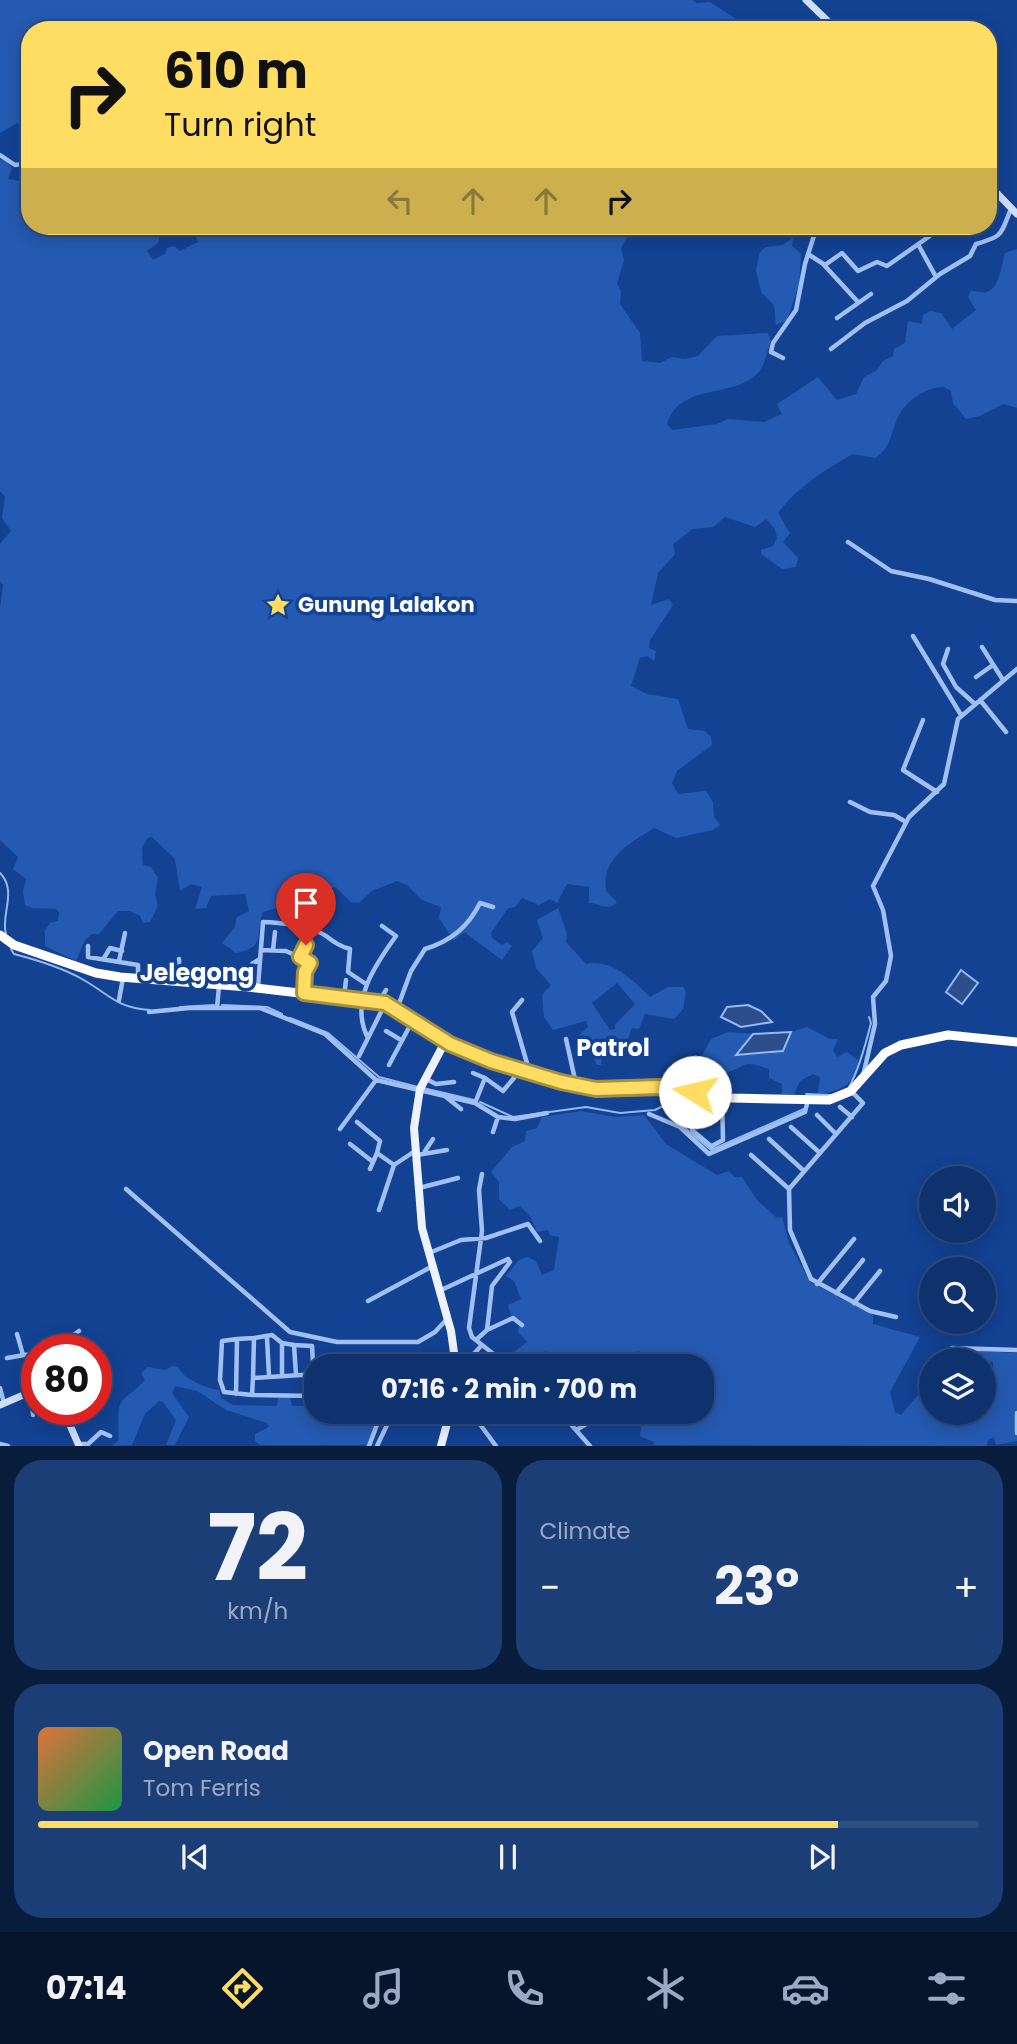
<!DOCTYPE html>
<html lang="en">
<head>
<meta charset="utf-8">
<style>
  body { margin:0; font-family:Poppins,sans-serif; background:#1c3e76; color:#f1f3f6; height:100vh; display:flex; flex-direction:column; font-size:26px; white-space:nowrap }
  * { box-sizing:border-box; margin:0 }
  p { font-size:23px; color:#9baac2 }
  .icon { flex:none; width:38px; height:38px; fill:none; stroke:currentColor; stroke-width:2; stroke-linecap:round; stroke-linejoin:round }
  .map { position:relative; height:1446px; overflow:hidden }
  .details { display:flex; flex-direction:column; gap:14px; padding:14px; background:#081c3c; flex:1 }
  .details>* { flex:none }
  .top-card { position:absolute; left:21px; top:21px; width:976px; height:214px; border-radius:28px; box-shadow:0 4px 18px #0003,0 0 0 2px #2e4d81; background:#ffdd62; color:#111; overflow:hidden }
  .buttons { position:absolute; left:919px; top:1166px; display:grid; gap:14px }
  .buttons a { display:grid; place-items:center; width:77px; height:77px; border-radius:50%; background:#0e326e; box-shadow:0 4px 18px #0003,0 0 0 2px #2e4d81; font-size:35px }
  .speed { position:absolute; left:21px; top:1334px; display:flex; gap:14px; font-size:35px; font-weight:700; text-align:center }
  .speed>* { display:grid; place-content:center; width:91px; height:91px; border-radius:50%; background:#0e326e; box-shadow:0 4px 18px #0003,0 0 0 2px #2e4d81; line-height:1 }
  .speed .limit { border:10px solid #d22; background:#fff; color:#111 }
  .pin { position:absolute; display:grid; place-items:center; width:60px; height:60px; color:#fff; margin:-72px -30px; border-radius:50% 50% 50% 0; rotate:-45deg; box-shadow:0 0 7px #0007 }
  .pin .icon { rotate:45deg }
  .me { position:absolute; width:77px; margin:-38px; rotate:279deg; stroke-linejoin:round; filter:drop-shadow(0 0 5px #0008) }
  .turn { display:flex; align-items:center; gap:24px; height:147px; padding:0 28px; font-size:32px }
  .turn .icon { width:91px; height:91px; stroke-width:2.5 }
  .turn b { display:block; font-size:49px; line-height:60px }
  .lanes { display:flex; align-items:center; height:66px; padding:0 28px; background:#0003; justify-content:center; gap:35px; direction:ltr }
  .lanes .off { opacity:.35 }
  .big { font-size:52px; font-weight:700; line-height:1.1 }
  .details .widget { flex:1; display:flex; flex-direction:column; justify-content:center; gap:10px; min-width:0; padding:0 24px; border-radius:28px; background:#1c3e76 }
  .details .dial { align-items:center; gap:0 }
  .dial b { font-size:91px; line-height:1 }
  .song { display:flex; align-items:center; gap:21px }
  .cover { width:84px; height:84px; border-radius:10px; background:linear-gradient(135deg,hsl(20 70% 55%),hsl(140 70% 35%)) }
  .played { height:7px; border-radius:4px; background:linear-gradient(90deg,#ffdd62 85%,#2e4d81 85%) }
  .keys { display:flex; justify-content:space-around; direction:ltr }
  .heat { display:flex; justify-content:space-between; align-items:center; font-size:38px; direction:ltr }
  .details .tiles { flex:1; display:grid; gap:14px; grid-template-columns:1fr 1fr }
  .widget:last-child { grid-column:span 2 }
  .trip { position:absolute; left:304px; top:1354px; width:410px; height:70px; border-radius:28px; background:#0e326e; box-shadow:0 4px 18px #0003,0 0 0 2px #2e4d81; font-weight:700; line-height:70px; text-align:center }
  .dock { display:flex; height:112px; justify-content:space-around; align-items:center; background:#06142c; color:#9baac2 }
  .dock .icon { width:49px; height:49px }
  .dock .active { color:#ffdd62 }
  .dock b { font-size:32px; color:#f1f3f6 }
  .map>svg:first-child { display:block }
</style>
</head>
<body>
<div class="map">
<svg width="1017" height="1446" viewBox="0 0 1017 1446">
  <rect width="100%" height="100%" fill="#134293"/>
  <!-- green -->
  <path fill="#255ab2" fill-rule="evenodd" d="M 0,0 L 692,0 L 697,3 L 710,2 L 753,30 L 30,30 L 30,142 L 20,138 L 21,126 L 17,123 L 0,133 Z
    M 0,160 L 6,161 L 12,168 L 8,179 L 30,183 L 30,226 C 46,226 71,221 87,226 C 99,229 121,237 134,226 L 177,226 L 160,235 L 158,243 L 147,251 L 153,260 L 165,254 L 167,248 L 174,246 L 180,251 L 198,242 L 191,226 L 642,226 L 628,236 L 621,248 L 624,260 L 617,284 L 621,291 L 620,304 L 640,333 L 642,361 L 660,363 L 672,357 L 685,359 L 698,356 L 717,336 L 768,333 L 771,341 C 768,348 765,363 761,369 C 738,401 681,380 667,424 L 672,430 L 717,424 L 728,419 L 764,422 L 782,414 L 777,404 L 818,377 L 837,400 L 856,394 L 864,377 L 876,371 L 883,361 L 893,356 L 894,349 L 905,343 L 908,321 L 922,324 L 923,315 L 930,311 L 941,313 L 952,329 L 976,310 L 968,297 L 971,291 C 975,290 983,294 987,292 C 1000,288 1002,263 1005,253 L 1017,249 L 1017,408 L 1003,404 L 980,416 L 966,419 L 953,403 L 951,391 L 944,387 C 926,387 908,399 899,415 C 890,432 893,446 875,458 L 853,454 C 826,469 796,488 778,513 L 790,533 L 783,542 L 798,558 L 796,567 L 782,569 L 761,554 L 761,550 L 773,546 L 777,538 L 775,529 L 766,519 L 755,527 L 725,517 L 713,527 L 693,529 L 673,544 L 675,554 L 658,573 L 651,605 L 669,599 L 673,605 L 650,640 L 649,648 L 656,651 L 654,661 L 647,656 L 640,658 L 631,686 L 647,694 L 678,699 L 688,729 L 705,731 L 711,737 L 712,745 L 677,771 L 672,783 L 678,794 L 706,791 L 713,802 L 714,817 L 720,825 L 713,830 L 676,838 L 654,828 C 630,843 601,858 606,891 L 617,902 C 607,912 600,903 589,903 L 589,887 L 567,884 L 557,903 L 550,899 L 539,905 L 522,898 L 515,907 L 508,908 L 491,933 L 492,938 L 502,945 L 507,942 L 512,946 L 502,960 L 464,932 L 454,941 L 439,918 L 441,907 L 422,900 L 407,885 L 397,881 L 372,891 L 359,903 L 351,902 L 335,887 L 321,892 L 296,911 L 290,912 L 284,906 L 263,912 C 254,935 267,947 236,953 L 222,943 L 235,927 L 237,917 L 249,911 L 245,894 L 211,896 L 206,908 L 195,909 L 202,887 L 191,884 L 180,891 L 175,859 L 152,837 L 148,838 L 142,847 L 143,865 L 151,867 L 158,878 L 155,894 L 158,906 L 150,922 L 143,923 L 140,916 L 130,911 L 118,911 L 99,934 L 92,934 L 85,940 L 76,961 L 45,946 L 45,930 L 50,923 L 58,921 L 59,912 L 56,909 L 32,908 L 25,905 L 23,891 L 26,879 L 13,869 L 18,857 L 0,840 L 0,608 L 3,585 L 0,582 L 0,544 L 11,531 L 2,518 L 5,497 L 0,491 Z
    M 794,237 L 792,246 L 801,254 L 799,285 L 787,320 L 776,325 L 774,305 L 761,292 L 756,270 L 760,252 L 766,247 L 782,245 Z
    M 558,908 L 567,934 L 566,942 L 586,964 C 611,958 634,981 650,997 L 668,987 L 683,987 L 686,992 L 683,1009 L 674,1019 L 645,1014 L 639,1029 L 632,1028 L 625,1047 L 603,1046 L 601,1065 L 597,1065 L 589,1049 L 583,1047 L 578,1036 L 588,1027 L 586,1021 L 553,1030 L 544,1017 L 542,995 L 551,985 L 536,968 L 532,951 L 543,938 L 537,920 ZM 617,983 L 635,1004 L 615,1025 L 615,1029 L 610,1030 L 592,1003 Z
    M 807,1027 L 830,1039 L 838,1039 L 833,1050 L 837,1057 L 847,1052 L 858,1060 C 857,1083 840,1093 818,1093 L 820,1077 L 813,1074 L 800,1081 L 794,1094 L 782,1094 L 782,1084 L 769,1078 L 769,1069 C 760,1067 752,1061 742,1066 C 726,1074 711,1080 689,1077 L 686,1085 L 680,1084 L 683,1068 L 694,1070 L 711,1039 L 728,1032 L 753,1034 L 738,1052 L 740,1056 C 767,1049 777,1064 791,1032 Z
    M 581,1111 L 615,1117 L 644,1115 L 666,1144 L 717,1175 L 729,1171 L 735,1177 L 742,1177 L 757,1200 L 777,1218 L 782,1217 L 789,1243 L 810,1282 L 873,1315 L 873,1324 L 920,1337 L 890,1392 L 895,1412 L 901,1415 L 918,1395 L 931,1404 L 931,1412 L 941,1412 L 944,1416 L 984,1412 L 984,1384 L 992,1379 L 993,1362 L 959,1360 L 954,1355 L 963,1355 L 966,1350 L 1017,1353 L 1017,1441 L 996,1445 L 994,1437 L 988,1440 L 987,1446 L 653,1445 L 654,1442 L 640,1436 L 643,1417 L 660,1412 L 702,1412 L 702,1367 L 644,1367 L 651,1358 L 638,1351 L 622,1367 L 550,1367 L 554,1360 L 546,1351 L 531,1364 L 519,1361 L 514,1352 L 527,1342 L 518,1332 L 520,1319 L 511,1315 L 508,1305 L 521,1299 L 514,1281 L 506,1276 L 518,1261 L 527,1257 L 536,1261 L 542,1275 L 554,1270 L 559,1237 L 550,1235 L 548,1230 L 537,1232 L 530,1216 L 520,1206 L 510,1210 L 499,1199 L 499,1182 L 491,1172 L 512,1147 L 525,1141 L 526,1131 L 537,1128 L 542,1117 Z
    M 173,1366 L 178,1367 C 183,1379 206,1388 219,1390 L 221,1398 L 233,1405 L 277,1406 L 278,1398 L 290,1398 L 292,1406 L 305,1406 L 307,1399 L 317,1400 L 317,1412 L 373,1412 L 375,1426 L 367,1445 L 260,1445 L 255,1441 L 255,1434 L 269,1427 L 267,1423 L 226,1410 L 197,1391 L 175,1386 L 172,1393 L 189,1417 L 175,1445 L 166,1445 L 176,1420 L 163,1402 L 159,1401 L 145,1414 L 132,1445 L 112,1446 L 118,1441 C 120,1430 115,1407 123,1400 C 130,1393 138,1388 145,1380 L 141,1373 L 148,1367 L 165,1370 Z"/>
  <!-- water -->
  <path fill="#2c4e8b" stroke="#93baf5" stroke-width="2" d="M 961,970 L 978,983 L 962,1004 L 946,992 Z
    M 748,1005 L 761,1011 L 772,1022 L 741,1027 L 721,1017 L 727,1007 Z
    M 791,1032 L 783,1051 L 736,1055 L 753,1034 Z"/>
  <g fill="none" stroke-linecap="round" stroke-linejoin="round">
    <!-- stream -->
    <path stroke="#93baf5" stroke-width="2" d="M 0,873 C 18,891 0,916 6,934
      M 11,949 L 14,954 C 37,960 61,967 82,979 C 109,994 116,1008 150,1010
      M 222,1005 L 267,1007 L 282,1014
      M 180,1007 L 214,1005
      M 290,1018 L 328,1033 L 379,1077 L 418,1087
      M 849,1087 C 859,1070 866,1043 871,1023 L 869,1017
      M 423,1088 L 474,1100
      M 806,1094 L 831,1095
      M 480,1102 L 513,1117 L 586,1107 L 620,1113 L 655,1110 L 663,1106 L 672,1108 L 685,1128 L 711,1150 L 804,1109"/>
    <!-- street -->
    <path stroke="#a1c0f2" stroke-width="4.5" d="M 0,155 L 15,165 L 30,163
      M 919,246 L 936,277
      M 808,254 L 825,265 L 842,253 L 858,271 L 877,262 L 887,266 L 944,226
      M 824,265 L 858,302
      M 837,318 L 871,294
      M 831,349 L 865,323 L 907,301 L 940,274 L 970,256 L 976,244 C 1004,236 1000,235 1011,209
      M 783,358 L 771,352 L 773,343 L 796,310 L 805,264 L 817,226
      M 848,542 L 891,571 L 929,579 L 995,600 L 1017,601
      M 913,636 L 961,715
      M 982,647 L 1003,680
      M 948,649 L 943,664 L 956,687 L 975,704
      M 976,677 L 993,665
      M 980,700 L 1006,732
      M 923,720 L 903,770 L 937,792
      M 850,802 L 870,812 L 894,815 L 906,822
      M 88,946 L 88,957 L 138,965 L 138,979
      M 261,950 L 286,951 L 310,962 L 305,972 L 307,976 L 304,993
      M 273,950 L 275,932
      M 301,957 L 312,931
      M 104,958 L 110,948 L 122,951
      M 179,959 L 180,982
      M 119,961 L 125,933
      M 248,987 L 252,964 L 260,959
      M 258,987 L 263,922 C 278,922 314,927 326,936 C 334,942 339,946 350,949 L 348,972 L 366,984
      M 344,997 L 346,980
      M 119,1000 L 123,978
      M 522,1000 L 512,1012 L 529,1070
      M 379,1001 L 386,990
      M 217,1008 L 219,986
      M 397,1009 L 411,971 L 425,949 C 451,941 468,927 480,903 L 493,907
      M 149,1012 L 189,1008 L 260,1008 L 325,1034 L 376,1080 L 475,1103 L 498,1117 L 515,1119 L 547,1113
      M 386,1031 L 401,1040
      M 368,1038 C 349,1002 375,965 396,936 L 382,926
      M 566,1039 L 576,1084
      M 359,1056 L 385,1004
      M 389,1065 L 413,1020
      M 473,1073 L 485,1078 L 475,1103
      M 863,1076 L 875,1024 L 873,997 L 886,981 L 891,956 L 883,910 L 873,886 L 909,817 L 944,784 L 958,719 L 1017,669
      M 485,1078 L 503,1091 L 514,1078 L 517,1068
      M 426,1079 L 436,1084 L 454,1082
      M 851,1091 L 863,1103 L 789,1189 L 790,1230 L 811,1279 L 870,1311 L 896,1317
      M 446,1097 L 461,1109
      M 840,1107 L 852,1117
      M 649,1114 L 680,1127 L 709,1154 L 805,1112 L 808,1100
      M 817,1115 L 836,1134
      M 357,1122 L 380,1141 L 377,1153 L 394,1165
      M 791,1127 L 820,1153
      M 340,1129 L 376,1080
      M 692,1130 L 712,1147
      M 493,1132 L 498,1117
      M 769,1139 L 804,1171
      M 350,1144 L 373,1162
      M 712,1146 L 723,1140 L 722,1098
      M 425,1151 L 433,1139
      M 417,1155 L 447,1150
      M 751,1155 L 789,1189
      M 370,1169 L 377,1153
      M 482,1174 L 479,1190 L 482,1231 L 469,1328 L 472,1337 L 510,1367
      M 419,1188 L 458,1178
      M 126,1189 L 290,1332 L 337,1342 L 418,1342 L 435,1332 L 447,1319
      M 379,1210 L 394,1165 L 415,1151
      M 429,1253 L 461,1240 L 486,1238 L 528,1224 L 540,1241
      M 817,1284 L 854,1239
      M 439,1291 L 508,1259
      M 836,1293 L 863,1260
      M 368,1301 L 431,1267
      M 854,1303 L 880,1271
      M 487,1330 L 513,1318 L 522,1325
      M 17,1334 L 23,1355
      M 267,1338 L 269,1376
      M 237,1339 L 222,1341 L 220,1380 L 224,1392 L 252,1395 L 315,1396 L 312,1346 L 294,1345
      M 476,1340 L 487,1330 L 492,1286 L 510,1262 L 508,1259
      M 952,1348 L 1017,1350
      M 55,1349 L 79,1331
      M 7,1358 L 36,1353 L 34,1373 L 37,1383
      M 456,1359 L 470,1358 L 481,1346
      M 96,1372 L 99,1370
      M 282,1375 L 282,1343
      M 296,1375 L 294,1345 L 282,1343 L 272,1335 L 254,1338 L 253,1378 L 317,1374
      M 0,1388 L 4,1403
      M 32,1391 L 33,1415
      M 236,1394 L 237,1339 L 254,1338
      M 252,1395 L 253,1378
      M 435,1412 L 448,1415
      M 471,1412 L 496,1446
      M 560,1412 L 590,1446
      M 1017,1413 L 1017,1433
      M 578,1429 L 596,1418
      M 0,1444 L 8,1446
      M 79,1444 L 88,1444 L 101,1432 L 110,1436
      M 369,1446 L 378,1422 L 376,1412
      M 377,1446 L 387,1425 L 384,1412"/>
    <!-- secondary -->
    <path stroke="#d0e0fc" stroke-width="7" d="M 806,0 L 837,30
      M 989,185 L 1017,214
      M 0,1405 L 37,1389
      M 63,1409 L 79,1446"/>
    <!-- primary -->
    <path stroke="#ecf2ff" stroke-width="8" d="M 445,1042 L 420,1089 L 414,1128 L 422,1228 L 451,1331 L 456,1367
      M 441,1446 L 450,1412"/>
    <!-- highway -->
    <path stroke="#fff" stroke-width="9" d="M 0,935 L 14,945 L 96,973 L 120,977 L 248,987 L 385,1003 L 445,1042 L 471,1053 L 592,1089 L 661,1087 L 731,1098 L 829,1100 L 851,1091 L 885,1053 L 901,1045 L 948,1035 L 1017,1042"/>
  </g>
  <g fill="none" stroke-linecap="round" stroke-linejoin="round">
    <!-- route casing -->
    <g stroke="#a69040" stroke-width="18">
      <path id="route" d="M 306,945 L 300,957 L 310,963 L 305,972 L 304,993 L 385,1003 L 450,1044 L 491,1061 L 561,1082 L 596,1089 L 660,1087 L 695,1092"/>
    </g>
    <!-- route -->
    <use href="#route" stroke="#ffdd62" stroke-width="12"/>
  </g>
  <!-- icons -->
  <defs>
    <g id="sight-bare" transform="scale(1.89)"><path d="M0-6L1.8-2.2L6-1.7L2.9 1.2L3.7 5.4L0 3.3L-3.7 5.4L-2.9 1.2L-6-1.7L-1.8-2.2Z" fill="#ffdd62" stroke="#134293" stroke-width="2.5" paint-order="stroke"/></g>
  </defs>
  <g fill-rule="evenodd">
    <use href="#sight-bare" x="278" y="605"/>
  </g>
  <g text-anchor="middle" stroke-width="7" stroke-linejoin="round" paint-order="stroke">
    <!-- poi labels -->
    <g font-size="21" font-weight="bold" fill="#fff" stroke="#134293" text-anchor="start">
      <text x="298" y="612">Gunung Lalakon</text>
    </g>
    <!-- quarter labels -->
    <g font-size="24" font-weight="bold" fill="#fff" stroke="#134293">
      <text x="197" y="981">Jelegong</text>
      <text x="613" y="1056">Patrol</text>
    </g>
  </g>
</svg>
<div class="buttons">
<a><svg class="icon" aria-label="sound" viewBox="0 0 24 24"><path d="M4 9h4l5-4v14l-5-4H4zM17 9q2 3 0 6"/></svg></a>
<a><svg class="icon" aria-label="search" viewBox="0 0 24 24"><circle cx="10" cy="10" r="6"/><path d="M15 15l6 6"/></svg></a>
<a><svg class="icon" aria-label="layers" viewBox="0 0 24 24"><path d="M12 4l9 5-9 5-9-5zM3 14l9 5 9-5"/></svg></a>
</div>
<div class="speed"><div class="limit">80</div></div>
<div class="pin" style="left:306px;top:945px;background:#d93025"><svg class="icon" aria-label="arrive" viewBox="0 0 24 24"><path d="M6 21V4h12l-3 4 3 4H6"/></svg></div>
<svg class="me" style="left:695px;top:1092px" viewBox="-20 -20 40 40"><circle r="19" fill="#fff"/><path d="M0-13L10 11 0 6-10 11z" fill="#ffdd62"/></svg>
<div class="trip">07:16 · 2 min · 700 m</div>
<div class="top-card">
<div class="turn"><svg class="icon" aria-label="right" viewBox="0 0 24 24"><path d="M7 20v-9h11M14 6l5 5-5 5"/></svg><div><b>610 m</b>Turn right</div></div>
<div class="lanes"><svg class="icon off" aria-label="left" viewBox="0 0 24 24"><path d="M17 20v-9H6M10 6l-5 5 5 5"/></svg><svg class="icon off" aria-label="ahead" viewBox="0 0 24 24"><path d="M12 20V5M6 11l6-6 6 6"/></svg><svg class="icon off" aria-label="ahead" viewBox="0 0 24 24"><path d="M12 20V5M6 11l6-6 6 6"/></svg><svg class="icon" aria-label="right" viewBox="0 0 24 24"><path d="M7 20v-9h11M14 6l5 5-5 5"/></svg></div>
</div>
</div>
<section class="details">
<div class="tiles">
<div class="widget dial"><b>72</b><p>km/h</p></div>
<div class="widget"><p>Climate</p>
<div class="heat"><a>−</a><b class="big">23°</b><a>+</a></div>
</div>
<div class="widget">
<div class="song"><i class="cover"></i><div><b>Open Road</b><p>Tom Ferris</p></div></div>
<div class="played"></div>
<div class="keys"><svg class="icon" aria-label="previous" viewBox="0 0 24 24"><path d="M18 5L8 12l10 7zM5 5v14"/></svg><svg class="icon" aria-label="pause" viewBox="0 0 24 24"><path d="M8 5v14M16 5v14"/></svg><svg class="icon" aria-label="next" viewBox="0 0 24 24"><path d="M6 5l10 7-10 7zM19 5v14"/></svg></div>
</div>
</div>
</section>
<nav class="dock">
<b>07:14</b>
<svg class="icon active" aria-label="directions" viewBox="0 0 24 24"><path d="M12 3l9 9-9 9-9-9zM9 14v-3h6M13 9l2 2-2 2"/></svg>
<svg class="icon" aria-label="music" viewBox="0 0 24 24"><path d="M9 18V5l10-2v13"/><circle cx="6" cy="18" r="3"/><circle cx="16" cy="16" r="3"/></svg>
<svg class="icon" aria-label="phone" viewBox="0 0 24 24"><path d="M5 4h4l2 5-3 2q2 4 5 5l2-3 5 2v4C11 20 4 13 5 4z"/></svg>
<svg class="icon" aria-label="climate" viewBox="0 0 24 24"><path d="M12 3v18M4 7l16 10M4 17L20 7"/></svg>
<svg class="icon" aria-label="car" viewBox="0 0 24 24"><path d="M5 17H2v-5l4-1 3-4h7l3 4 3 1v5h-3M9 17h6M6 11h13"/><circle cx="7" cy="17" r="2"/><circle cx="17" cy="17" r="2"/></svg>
<svg class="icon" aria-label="filters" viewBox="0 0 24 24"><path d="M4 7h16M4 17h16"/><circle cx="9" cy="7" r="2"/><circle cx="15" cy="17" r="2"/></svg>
</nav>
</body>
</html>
